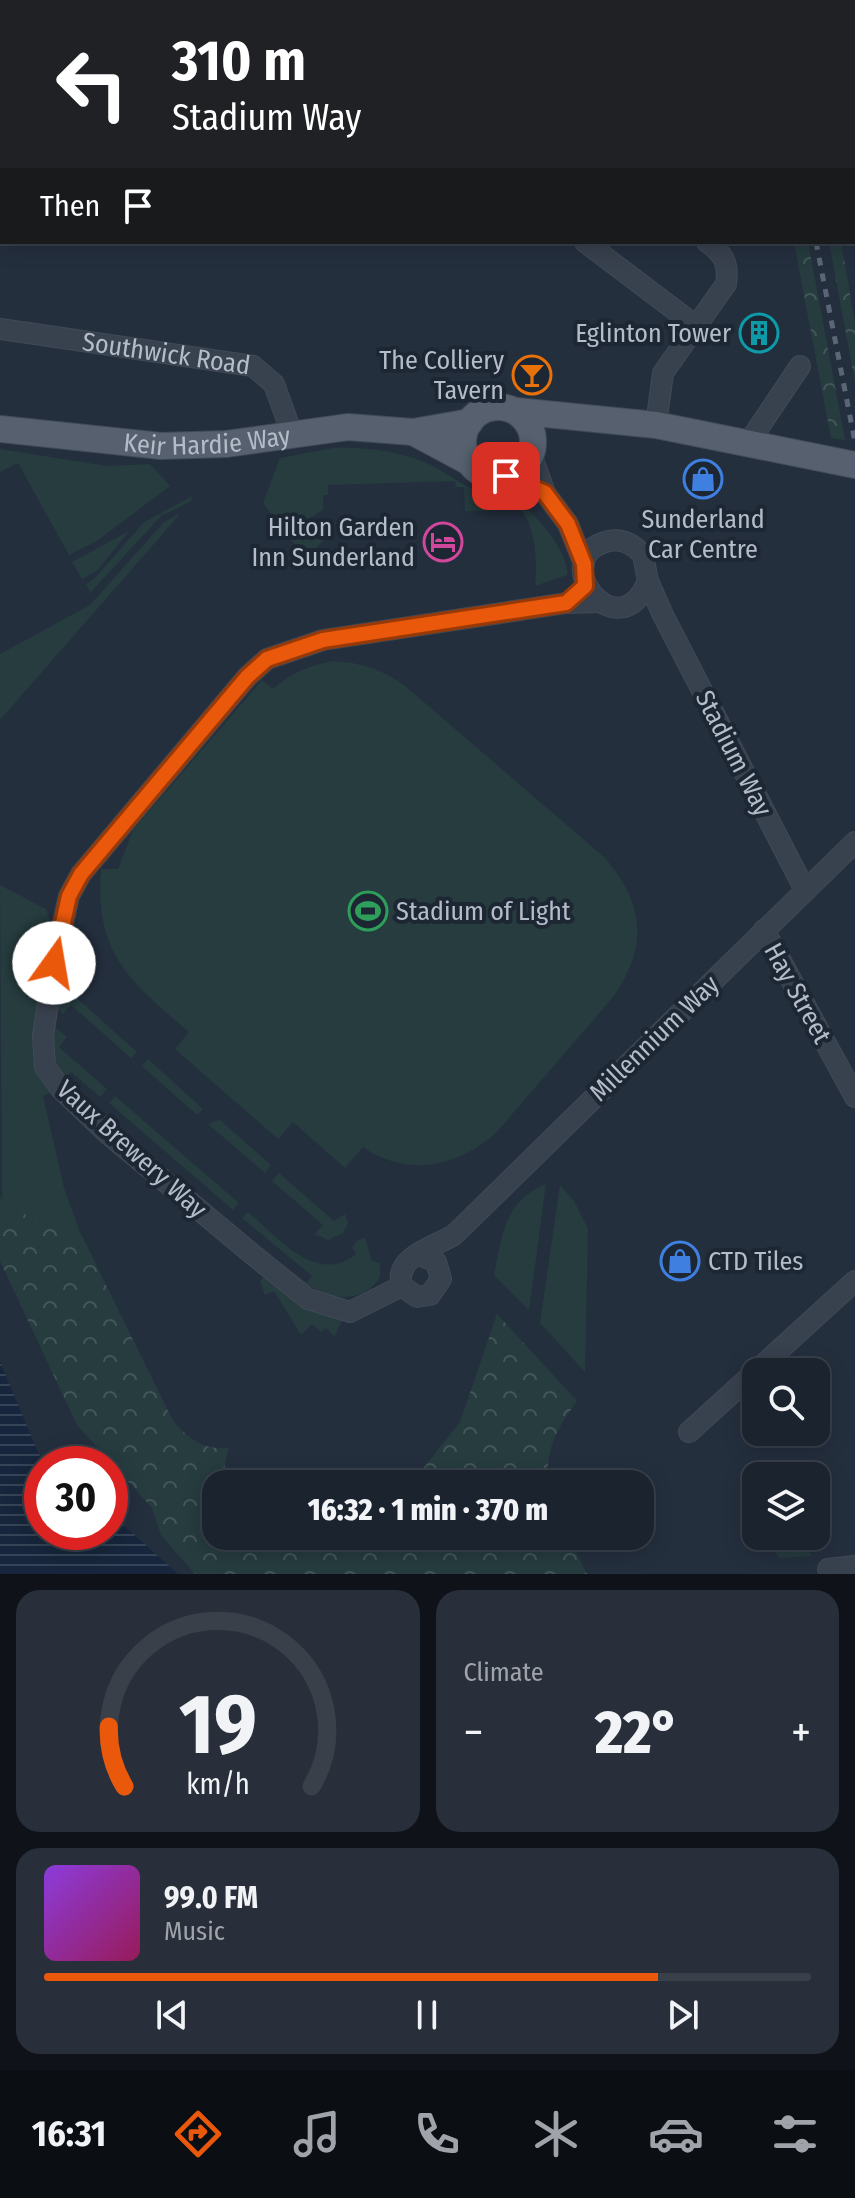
<!DOCTYPE html>
<html lang="en">
<head>
<meta charset="utf-8">
<style>
  body { margin:0; font-family:"Fira Sans Condensed",sans-serif; background:#282f3a; color:#f1f3f6; height:100vh; display:flex; flex-direction:column; font-size:30px; white-space:nowrap }
  * { box-sizing:border-box; margin:0 }
  p { font-size:26px; color:#a0a4aa }
  .icon { flex:none; width:44px; height:44px; fill:none; stroke:currentColor; stroke-width:2; stroke-linecap:round; stroke-linejoin:round }
  .map { position:relative; height:1574px; overflow:hidden }
  .details { display:flex; flex-direction:column; gap:16px; padding:16px; background:#0f1319; flex:1 }
  .details>* { flex:none }
  .banner { position:absolute; left:0px; top:0px; width:856px; height:244px; box-shadow:0 4px 20px #0003,0 0 0 2px #39404a; background:#202124; color:#fff; overflow:hidden }
  .buttons { position:absolute; left:742px; top:1358px; display:grid; gap:16px }
  .buttons a { display:grid; place-items:center; width:88px; height:88px; border-radius:16px; background:#1b232e; box-shadow:0 4px 20px #0003,0 0 0 2px #39404a; font-size:40px }
  .speed { position:absolute; left:24px; top:1446px; display:flex; gap:16px; font-size:40px; font-weight:700; text-align:center }
  .speed>* { display:grid; place-content:center; width:104px; height:104px; border-radius:50%; background:#1b232e; box-shadow:0 4px 20px #0003,0 0 0 2px #39404a; line-height:1 }
  .speed .limit { border:12px solid #d22; background:#fff; color:#111 }
  .pin { position:absolute; display:grid; place-items:center; width:68px; height:68px; color:#fff; margin:-34px; border-radius:16px; box-shadow:0 4px 12px #0006 }
  .me { position:absolute; width:88px; margin:-44px; rotate:13deg; stroke-linejoin:round; filter:drop-shadow(0 0 6px #0008) }
  .turn { display:flex; align-items:center; gap:28px; height:168px; padding:0 40px; font-size:36px }
  .turn .icon { width:104px; height:104px; stroke-width:2.5 }
  .turn b { display:block; font-size:56px; line-height:68px }
  .then { display:flex; align-items:center; height:76px; padding:0 40px; background:#0003; gap:16px; font-size:30px }
  .big { font-size:60px; font-weight:800; line-height:1.1 }
  .details .card { flex:1; display:flex; flex-direction:column; justify-content:center; gap:12px; min-width:0; padding:0 28px; border-radius:24px; background:#282f3a }
  .details .dial { align-items:center; gap:0 }
  .dial svg { height:208px; overflow:visible; fill:none; stroke:#39404a; stroke-width:7; stroke-linecap:round; text-anchor:middle }
  .dial text { fill:#f1f3f6; stroke:none }
  .song { display:flex; align-items:center; gap:24px }
  .cover { width:96px; height:96px; border-radius:12px; background:linear-gradient(135deg,hsl(270 70% 55%),hsl(330 70% 35%)) }
  .played { height:8px; border-radius:4px; background:linear-gradient(90deg,#ea580c 80%,#39404a 80%) }
  .keys { display:flex; justify-content:space-around; direction:ltr }
  .heat { display:flex; justify-content:space-between; align-items:center; font-size:44px; direction:ltr }
  .details .tiles { flex:1; display:grid; gap:16px; grid-template-columns:1fr 1fr }
  .card:last-child { grid-column:span 2 }
  .trip { position:absolute; left:202px; top:1470px; width:452px; height:80px; border-radius:24px; background:#1b232e; box-shadow:0 4px 20px #0003,0 0 0 2px #39404a; font-weight:800; line-height:80px; text-align:center }
  .dock { display:flex; height:128px; justify-content:space-around; align-items:center; background:#0b0e12; color:#a0a4aa }
  .dock .icon { width:56px; height:56px }
  .dock .current { color:#ea580c }
  .dock b { font-size:36px; color:#f1f3f6 }
  .map>svg:first-child { display:block }
</style>
</head>
<body>
<div class="map">
<svg width="855" height="1574" viewBox="0 0 855 1574">
  <defs>
    <pattern id="forest-crowns" width="20" height="18" patternUnits="userSpaceOnUse" patternTransform="scale(2)"><rect width="20" height="18" fill="#263c3f"/><path d="M2 6a3 3 0 1 1 6 0M12 15a3 3 0 1 1 6 0" fill="none" stroke="#435659"/></pattern>
    <pattern id="water-rules" width="6" height="5" patternUnits="userSpaceOnUse" patternTransform="scale(2)"><rect width="6" height="5" fill="#17263c"/><path d="M0 2.5h6" fill="none" stroke="#364457"/></pattern>
  </defs>
  <rect width="100%" height="100%" fill="#242f3e"/>
  <!-- green -->
  <path fill="#263c3f" d="M 333,448 C 366,447 401,451 431,465 C 444,471 456,481 469,487 C 482,493 498,493 511,498 C 531,506 571,554 567,575 L 535,586 C 538,559 536,497 496,501 L 487,511 L 465,511 L 464,487 L 456,487 L 455,481 L 328,485 L 328,495 L 323,495 L 323,509 L 287,535 L 263,503 L 280,458 Z
    M 0,449 L 107,466 L 150,464 L 170,486 L 97,541 L 69,555 L 18,463 L 0,472 Z
    M 192,496 L 191,501 L 161,516 L 90,593 L 86,584 L 94,579 L 143,523 Z
    M 181,513 L 0,720 L 0,654 L 90,605 L 164,522 Z
    M 325,529 L 325,539 L 317,547 L 328,562 L 311,564 L 290,538 L 299,531 Z
    M 129,531 L 97,571 L 82,579 L 72,562 Z
    M 333,661 C 362,663 381,669 404,685 L 604,857 C 644,903 649,944 614,996 L 496,1133 C 457,1167 408,1178 363,1147 L 345,1168 L 293,1122 L 278,1139 L 175,1049 L 189,1032 C 130,982 94,953 101,869 L 118,869 L 133,830 L 262,680 L 273,689 C 291,672 310,666 333,661 Z
    M 0,885 L 46,909 L 53,930 L 51,1092 L 43,1096 L 64,1188 L 80,1232 L 2,1207 Z
    M 70,977 L 76,982 L 68,990 L 137,1052 L 131,1058 L 71,1005 L 63,1014 L 53,1005 L 58,980 Z
    M 53,1025 L 67,1037 L 59,1047 L 107,1089 L 100,1097 L 71,1072 L 62,1081 L 52,1070 Z
    M 148,1059 L 203,1109 L 197,1115 L 142,1066 Z
    M 115,1096 L 239,1203 L 233,1210 L 109,1103 Z
    M 220,1120 L 271,1165 L 265,1173 L 208,1124 Z
    M 279,1173 L 334,1221 L 345,1214 L 348,1223 L 343,1233 L 328,1240 L 315,1234 L 323,1225 L 272,1181 Z
    M 546,1184 L 529,1310 L 494,1275 C 503,1233 503,1203 546,1184 Z
    M 560,1185 L 574,1201 L 588,1229 L 585,1372 L 540,1323 Z
    M 248,1212 C 278,1237 316,1286 356,1254 L 352,1247 L 356,1241 L 365,1238 L 372,1261 L 380,1263 L 380,1277 C 364,1304 329,1301 306,1283 L 312,1276 L 242,1218 Z
    M 264,1276 L 345,1315 L 334,1337 L 326,1328 L 321,1332 L 312,1324 L 301,1335 L 274,1291 L 265,1295 L 260,1282 Z
    M 790,1536 L 795,1536 L 813,1556 L 780,1558 L 775,1552 Z"/>
  <!-- forest -->
  <path fill="url(#forest-crowns)" d="M 794,242 L 808,242 L 845,440 L 831,438 Z
    M 829,242 L 841,242 L 855,323 L 855,382 Z
    M 0,1195 L 3,1207 L 80,1232 L 172,1419 C 185,1437 205,1451 228,1448 L 223,1477 L 231,1484 L 216,1484 L 216,1536 L 568,1536 L 587,1574 L 195,1574 L 161,1535 L 152,1508 L 77,1425 L 0,1261 Z
    M 497,1314 L 577,1401 C 556,1430 546,1447 548,1484 L 411,1484 L 460,1422 Z"/>
  <!-- water -->
  <path fill="url(#water-rules)" d="M 0,1362 L 43,1464 L 42,1532 L 110,1532 L 110,1513 L 178,1574 L 0,1574 Z"/>
  <g fill="none" stroke-linecap="round" stroke-linejoin="round">
    <!-- minor casing -->
    <g stroke="#414a57" stroke-width="22">
      <g id="minor">
        <path d="M 263,0 L 265,2"/>
        <path d="M 474,0 L 477,2"/>
        <path d="M 681,0 L 682,2"/>
        <path d="M 131,2 L 133,0"/>
        <path d="M 0,161 L 2,158"/>
        <path d="M 585,242 L 696,326"/>
        <path id="s1" d="M 0,329 L 253,366 L 274,384 L 292,434"/>
        <path d="M 656,425 L 663,373 L 726,284 C 729,264 724,254 707,242"/>
        <path d="M 749,442 L 800,366"/>
        <path d="M 531,454 L 545,493 L 568,524 L 584,564"/>
        <path d="M 506,476 L 545,493"/>
        <path d="M 648,581 C 618,654 543,556 609,541 C 623,538 634,545 643,555 L 648,581 L 663,615 L 805,890"/>
        <path d="M 764,930 L 855,1097"/>
        <path d="M 420,1255 L 436,1262 L 441,1279 L 430,1295 L 417,1297 L 402,1286 C 393,1257 434,1247 454,1235 L 855,842"/>
        <path d="M 402,1286 L 350,1312 L 308,1299 L 252,1254 L 107,1133 L 61,1089 L 45,1067 L 43,1036 L 54,963 L 69,896 L 81,874 L 247,677 L 267,659 L 323,640 L 566,603 L 598,602"/>
        <path d="M 689,1432 L 855,1281"/>
        <path d="M 828,1569 L 855,1566"/>
      </g>
    </g>
    <!-- major casing -->
    <g stroke="#414a57" stroke-width="28">
      <g id="major">
        <circle cx="498" cy="442" r="35"/>
        <path d="M 516,411 L 656,425 L 855,465"/>
        <path id="s2" d="M 0,429 L 161,446 L 226,444 L 348,427 L 413,432 L 470,422"/>
        <path d="M 413,432 L 471,463"/>
      </g>
    </g>
    <!-- highway casing -->
    <g stroke="#434c59" stroke-width="32">
      <path id="highway" d="M 778,0 L 780,2
        M 801,0 L 803,2
        M 854,61 L 855,62
        M 854,90 L 855,92"/>
    </g>
    <!-- minor -->
    <use href="#minor" stroke="#38414e" stroke-width="20"/>
    <!-- major -->
    <use href="#major" stroke="#56606e" stroke-width="26"/>
    <!-- highway -->
    <use href="#highway" stroke="#746855" stroke-width="30"/>
    <!-- rail -->
    <path stroke="#5a6575" stroke-width="5" stroke-dasharray="8 8" stroke-linecap="butt" d="M 792,0 L 792,2
      M 816,242 L 855,442"/>
  </g>
  <g fill="none" stroke-linecap="round" stroke-linejoin="round">
    <!-- route casing -->
    <g stroke="#983908" stroke-width="20">
      <path id="route" d="M 54,963 L 69,896 L 81,874 L 247,677 L 267,659 L 323,640 L 566,603 L 585,586 L 584,564 L 568,524 L 545,493 L 506,476"/>
    </g>
    <!-- route -->
    <use href="#route" stroke="#ea580c" stroke-width="14"/>
  </g>
  <!-- icons -->
  <defs>
    <g id="building-ring" transform="scale(2)"><circle r="9.5" fill="#1d2633" stroke="#0f9aa8" stroke-width="1.5"/><path d="M-4-6H4V6H1V3H-1V6H-4ZM-2.5-4.3h1.7v1.8h-1.7ZM.8-4.3h1.7v1.8H.8ZM-2.5-1h1.7V.8h-1.7ZM.8-1h1.7V.8H.8Z" fill="#0f9aa8"/></g>
    <g id="bar-ring" transform="scale(2)"><circle r="9.5" fill="#1d2633" stroke="#e8710a" stroke-width="1.5"/><path d="M-6-5H6L.8 .8V4.5H3.5V6h-7V4.5H-.8V.8Z" fill="#e8710a"/></g>
    <g id="shop-ring" transform="scale(2)"><circle r="9.5" fill="#1d2633" stroke="#3f7fe0" stroke-width="1.5"/><path d="M-5-2.5h2.3a2.7 3.5 0 0 1 5.4 0H5L5.5 6h-11ZM-1.5-2.5h3a1.5 2.3 0 0 0-3 0Z" fill="#3f7fe0"/></g>
    <g id="hotel-ring" transform="scale(2)"><circle r="9.5" fill="#1d2633" stroke="#d1479c" stroke-width="1.5"/><path d="M-6-4.5h1.5V1H6V5H4.5V3h-9V5H-6ZM-4 0a1.8 1.8 0 1 1 3.6 0ZM.5 0V-2.5h3Q6-2.5 6 0Z" fill="#d1479c"/></g>
    <g id="stadium-ring" transform="scale(2)"><circle r="9.5" fill="#1d2633" stroke="#2e9e5b" stroke-width="1.5"/><path d="M0-5a6.5 5 0 1 0 0 10a6.5 5 0 1 0 0-10ZM-3.5-1.8h7v3.6h-7Z" fill="#2e9e5b"/></g>
  </defs>
  <g fill-rule="evenodd">
    <use href="#building-ring" x="759" y="333"/>
    <use href="#bar-ring" x="532" y="375"/>
    <use href="#shop-ring" x="703" y="479"/>
    <use href="#hotel-ring" x="443" y="542"/>
    <use href="#stadium-ring" x="368" y="911"/>
    <use href="#shop-ring" x="680" y="1261"/>
  </g>
  <g text-anchor="middle" stroke-width="8" stroke-linejoin="round" paint-order="stroke">
    <!-- poi labels -->
    <g font-size="26" fill="#b4bcc9" stroke="#1d2633" text-anchor="end">
      <text x="731" y="342">Eglinton Tower</text>
      <text x="504" y="369">The Colliery<tspan x="504" dy="30">Tavern</tspan></text>
      <text x="703" y="528" text-anchor="middle">Sunderland<tspan x="703" dy="30">Car Centre</tspan></text>
      <text x="415" y="536">Hilton Garden<tspan x="415" dy="30">Inn Sunderland</tspan></text>
      <text x="396" y="920" text-anchor="start">Stadium of Light</text>
      <text x="708" y="1270" text-anchor="start">CTD Tiles</text>
    </g>
    <!-- street labels -->
    <g font-size="26" fill="#b4bcc9" stroke="#1d2633">
      <text dy="9" stroke="none"><textPath href="#s1" startOffset="168">Southwick Road</textPath></text>
      <text dy="9" stroke="none"><textPath href="#s2" startOffset="208">Keir Hardie Way</textPath></text>
      <text transform="translate(734 753) rotate(63)" y="9">Stadium Way</text>
      <text transform="translate(798 993) rotate(61)" y="9">Hay Street</text>
      <text transform="translate(654 1038) rotate(-44)" y="9">Millennium Way</text>
      <text transform="translate(132 1149) rotate(42)" y="9">Vaux Brewery Way</text>
    </g>
  </g>
</svg>
<div class="buttons">
<a><svg class="icon" aria-label="search" viewBox="0 0 24 24"><circle cx="10" cy="10" r="6"/><path d="M15 15l6 6"/></svg></a>
<a><svg class="icon" aria-label="layers" viewBox="0 0 24 24"><path d="M12 4l9 5-9 5-9-5zM3 14l9 5 9-5"/></svg></a>
</div>
<div class="speed"><div class="limit">30</div></div>
<div class="pin" style="left:506px;top:476px;background:#d93025"><svg class="icon" aria-label="arrive" viewBox="0 0 24 24"><path d="M6 21V4h12l-3 4 3 4H6"/></svg></div>
<svg class="me" style="left:54px;top:963px" viewBox="-20 -20 40 40"><circle r="19" fill="#fff"/><path d="M0-13L10 11 0 6-10 11z" fill="#ea580c"/></svg>
<div class="trip">16:32 · 1 min · 370 m</div>
<div class="banner">
<div class="turn"><svg class="icon" aria-label="left" viewBox="0 0 24 24"><path d="M17 20v-9H6M10 6l-5 5 5 5"/></svg><div><b>310 m</b>Stadium Way</div></div>
<div class="then">Then<svg class="icon" aria-label="arrive" viewBox="0 0 24 24"><path d="M6 21V4h12l-3 4 3 4H6"/></svg></div>
</div>
</div>
<section class="details">
<div class="tiles">
<div class="card dial"><svg viewBox="0 0 100 80">
<path d="M14 69A42 42 0 1 1 86 69"/>
<path d="M14 69A42 42 0 0 1 8 46" stroke="#ea580c"/>
<text x="50" y="56" font-size="32" font-weight="700">19</text>
<text x="50" y="72" font-size="11">km/h</text>
</svg></div>
<div class="card"><p>Climate</p>
<div class="heat"><a>−</a><b class="big">22°</b><a>+</a></div>
</div>
<div class="card">
<div class="song"><i class="cover"></i><div><b>99.0 FM</b><p>Music</p></div></div>
<div class="played"></div>
<div class="keys"><svg class="icon" aria-label="previous" viewBox="0 0 24 24"><path d="M18 5L8 12l10 7zM5 5v14"/></svg><svg class="icon" aria-label="pause" viewBox="0 0 24 24"><path d="M8 5v14M16 5v14"/></svg><svg class="icon" aria-label="next" viewBox="0 0 24 24"><path d="M6 5l10 7-10 7zM19 5v14"/></svg></div>
</div>
</div>
</section>
<nav class="dock">
<b>16:31</b>
<svg class="icon current" aria-label="directions" viewBox="0 0 24 24"><path d="M12 3l9 9-9 9-9-9zM9 14v-3h6M13 9l2 2-2 2"/></svg>
<svg class="icon" aria-label="music" viewBox="0 0 24 24"><path d="M9 18V5l10-2v13"/><circle cx="6" cy="18" r="3"/><circle cx="16" cy="16" r="3"/></svg>
<svg class="icon" aria-label="phone" viewBox="0 0 24 24"><path d="M5 4h4l2 5-3 2q2 4 5 5l2-3 5 2v4C11 20 4 13 5 4z"/></svg>
<svg class="icon" aria-label="climate" viewBox="0 0 24 24"><path d="M12 3v18M4 7l16 10M4 17L20 7"/></svg>
<svg class="icon" aria-label="car" viewBox="0 0 24 24"><path d="M5 17H2v-5l4-1 3-4h7l3 4 3 1v5h-3M9 17h6M6 11h13"/><circle cx="7" cy="17" r="2"/><circle cx="17" cy="17" r="2"/></svg>
<svg class="icon" aria-label="filters" viewBox="0 0 24 24"><path d="M4 7h16M4 17h16"/><circle cx="9" cy="7" r="2"/><circle cx="15" cy="17" r="2"/></svg>
</nav>
</body>
</html>
